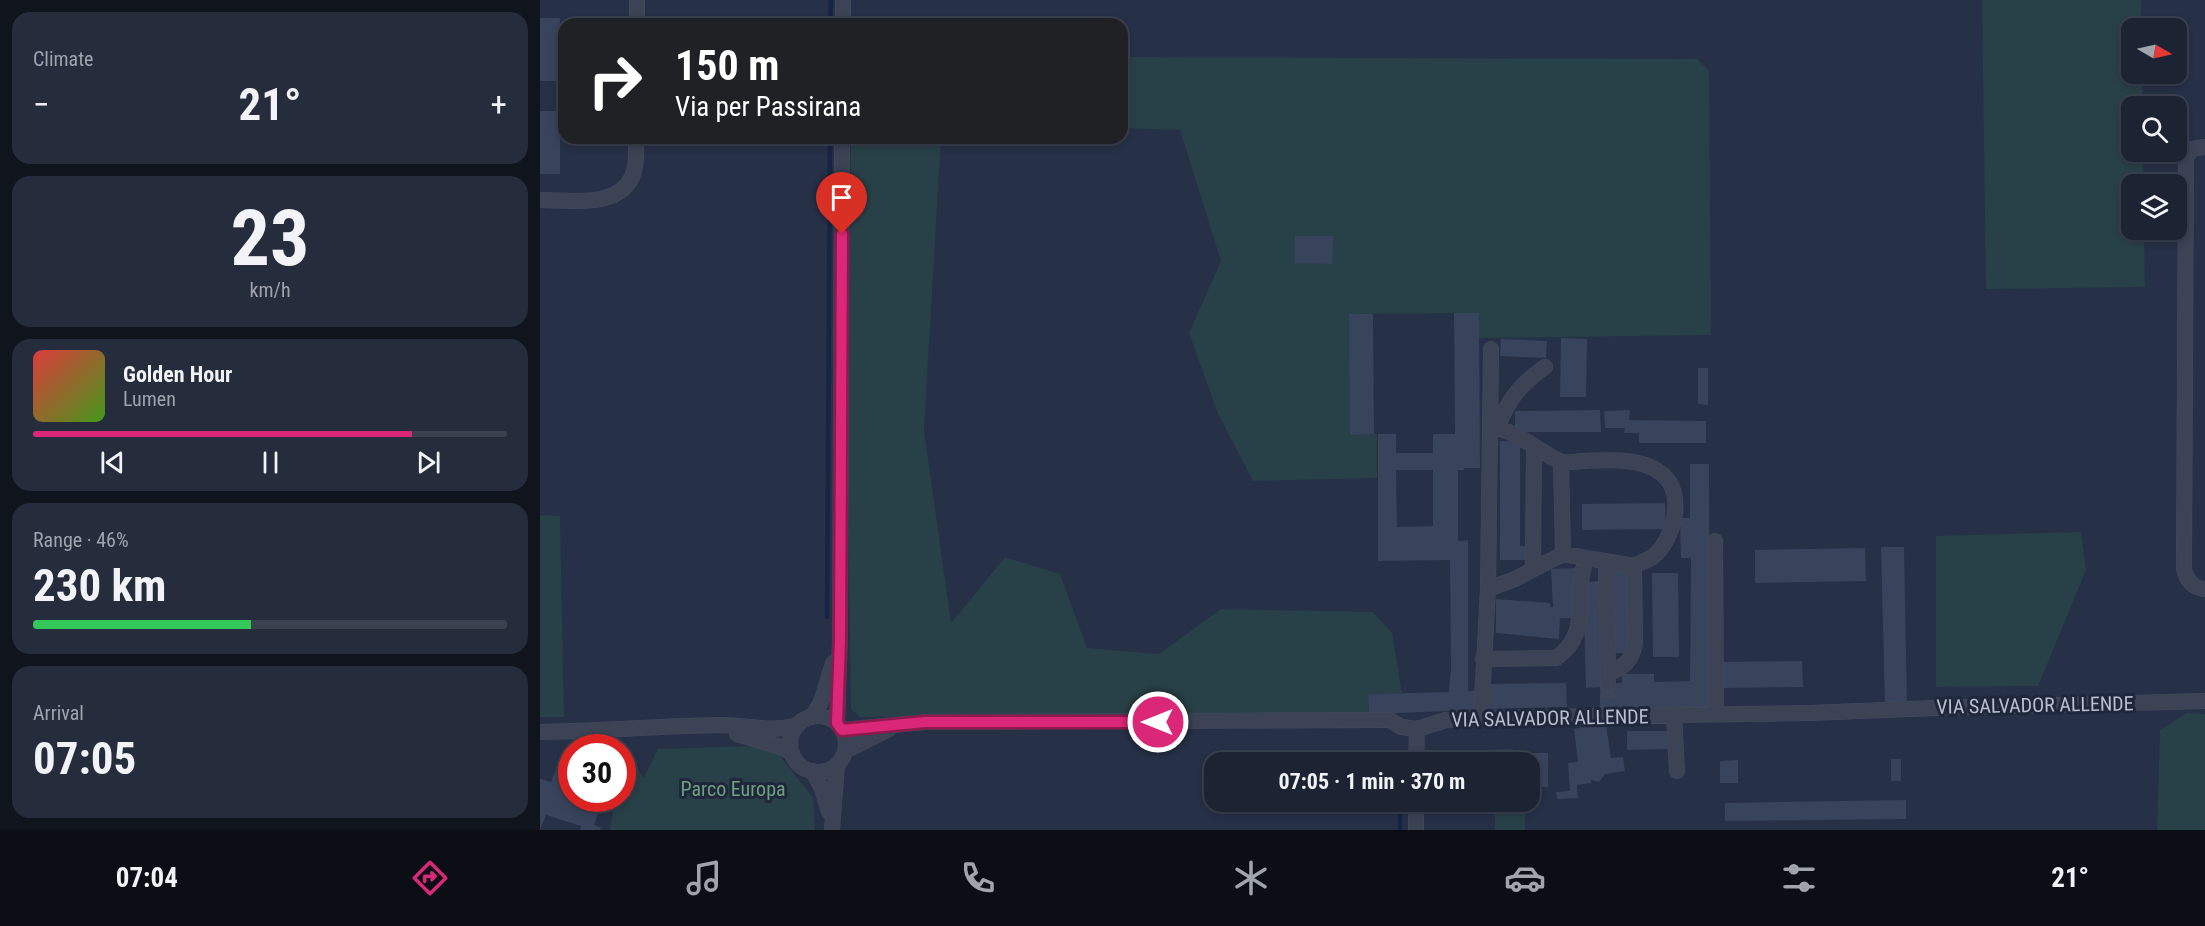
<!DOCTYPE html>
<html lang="en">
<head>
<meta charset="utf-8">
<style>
  body { margin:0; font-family:"Roboto Condensed",sans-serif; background:#252c3c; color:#f1f3f6; height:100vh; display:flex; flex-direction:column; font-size:22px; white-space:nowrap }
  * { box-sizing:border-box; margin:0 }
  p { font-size:20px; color:#a0a4ac }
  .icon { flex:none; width:33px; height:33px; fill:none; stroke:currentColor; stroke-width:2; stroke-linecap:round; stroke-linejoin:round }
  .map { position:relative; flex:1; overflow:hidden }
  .drawer { display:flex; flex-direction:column; gap:12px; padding:12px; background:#0f141d; width:540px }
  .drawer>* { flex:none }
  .guide { position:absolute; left:18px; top:18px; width:570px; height:126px; border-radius:18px; box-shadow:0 3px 9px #0003,0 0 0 2px #3a414f; background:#202124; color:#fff; overflow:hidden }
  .needle { width:39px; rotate:99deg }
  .tools { position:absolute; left:1581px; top:18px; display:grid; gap:12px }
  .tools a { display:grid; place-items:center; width:66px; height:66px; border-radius:12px; background:#1c2434; box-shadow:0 3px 9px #0003,0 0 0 2px #3a414f; font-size:30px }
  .speed { position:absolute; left:18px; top:734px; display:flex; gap:12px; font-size:30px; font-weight:700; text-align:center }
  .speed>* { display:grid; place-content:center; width:78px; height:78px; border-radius:50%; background:#1c2434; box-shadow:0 3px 9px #0003,0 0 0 2px #3a414f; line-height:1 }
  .speed .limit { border:9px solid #d22; background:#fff; color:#111 }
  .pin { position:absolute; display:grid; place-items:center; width:51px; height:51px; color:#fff; margin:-62px -26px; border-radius:50% 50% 50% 0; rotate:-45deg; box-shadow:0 0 6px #0007 }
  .pin .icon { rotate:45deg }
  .me { position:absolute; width:66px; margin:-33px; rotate:270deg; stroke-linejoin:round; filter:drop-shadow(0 0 4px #0008) }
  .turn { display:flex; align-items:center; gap:21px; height:126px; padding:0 18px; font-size:27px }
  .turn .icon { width:78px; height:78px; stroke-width:2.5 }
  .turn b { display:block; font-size:42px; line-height:51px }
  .big { font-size:45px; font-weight:700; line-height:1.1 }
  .drawer .tile { flex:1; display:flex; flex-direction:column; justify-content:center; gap:9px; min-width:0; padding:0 21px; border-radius:18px; background:#252c3c }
  .drawer .dial { align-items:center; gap:0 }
  .dial b { font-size:78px; line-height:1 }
  .song { display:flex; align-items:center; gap:18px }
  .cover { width:72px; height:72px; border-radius:9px; background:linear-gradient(135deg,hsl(0 70% 55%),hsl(100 70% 35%)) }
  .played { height:6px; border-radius:3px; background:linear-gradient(90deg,#db2777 80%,#3a414f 80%) }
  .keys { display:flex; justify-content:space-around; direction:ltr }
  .heat { display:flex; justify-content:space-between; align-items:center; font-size:33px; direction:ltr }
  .charge { height:9px; border-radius:4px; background:linear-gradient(90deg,#34c759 46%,#3a414f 0) }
  .trip { position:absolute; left:664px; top:752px; width:336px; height:60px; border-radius:18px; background:#1c2434; box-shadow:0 3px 9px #0003,0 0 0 2px #3a414f; font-weight:700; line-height:60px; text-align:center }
  .dock { display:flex; height:96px; justify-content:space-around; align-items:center; background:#0b0e15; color:#a0a4ac }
  .dock .icon { width:42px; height:42px }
  .dock .active { color:#db2777 }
  .dock b { font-size:27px; color:#f1f3f6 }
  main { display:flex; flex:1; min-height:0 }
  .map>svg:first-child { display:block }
</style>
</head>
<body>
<main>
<section class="drawer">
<div class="tile"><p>Climate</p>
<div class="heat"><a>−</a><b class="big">21°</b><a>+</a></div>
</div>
<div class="tile dial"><b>23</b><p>km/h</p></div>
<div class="tile">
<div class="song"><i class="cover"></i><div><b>Golden Hour</b><p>Lumen</p></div></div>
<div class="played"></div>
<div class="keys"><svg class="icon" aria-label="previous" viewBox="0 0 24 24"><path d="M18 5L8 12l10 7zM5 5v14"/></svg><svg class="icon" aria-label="pause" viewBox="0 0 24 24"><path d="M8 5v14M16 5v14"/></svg><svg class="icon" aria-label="next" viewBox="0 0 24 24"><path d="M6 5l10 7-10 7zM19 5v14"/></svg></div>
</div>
<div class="tile"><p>Range · 46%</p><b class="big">230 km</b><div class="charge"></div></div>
<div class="tile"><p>Arrival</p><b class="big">07:05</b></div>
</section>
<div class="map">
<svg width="1665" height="830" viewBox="0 0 1665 830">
  <rect width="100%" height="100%" fill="#263046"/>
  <!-- green -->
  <path fill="#284047" d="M 1442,0 L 1601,0 L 1601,28 L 1592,28 L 1592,74 L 1602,74 L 1602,106 L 1592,106 L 1592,152 L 1603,152 L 1604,184 L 1592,184 L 1592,230 L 1604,230 L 1605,287 L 1446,289 Z
    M 582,57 L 1157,59 L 1169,71 L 1171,335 L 939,338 L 939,313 L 810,314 L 810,435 L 837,434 L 837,478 L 713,481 L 678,414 L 649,333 L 681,261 L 640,130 L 582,128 Z
    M 311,138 L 401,138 L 384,430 L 411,623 L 465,557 L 520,574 L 547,648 L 619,654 L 681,609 L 833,612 L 852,633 L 862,693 L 828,694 L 829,714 L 320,717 L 311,709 L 308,488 Z
    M 0,515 L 20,516 L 24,717 L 0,717 Z
    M 1541,532 L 1546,570 L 1498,686 L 1396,687 L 1396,536 Z
    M 1647,713 L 1665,714 L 1665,830 L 1617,830 L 1620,730 Z
    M 213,746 L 233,747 L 273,798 L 275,830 L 70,830 L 75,798 L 82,798 L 83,756 L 89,756 L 104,778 L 118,749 Z
    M 985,809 L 985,830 L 955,830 L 955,810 Z"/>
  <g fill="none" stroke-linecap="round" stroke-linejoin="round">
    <!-- stream -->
    <path stroke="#172545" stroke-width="4.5" d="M 290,24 L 291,0
      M 287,617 L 290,138
      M 860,752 L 860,762
      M 860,801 L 860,830"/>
  </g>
  <!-- building -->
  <path fill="#38435c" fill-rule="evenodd" d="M 0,18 L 20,18 L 19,81 L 0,81 Z
    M 0,111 L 20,111 L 20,174 L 0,174 Z
    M 755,236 L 793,236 L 792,264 L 755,263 Z
    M 914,313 L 939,313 L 940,468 L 924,468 L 924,470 L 918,470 L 918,541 L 928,540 L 928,691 L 940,690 L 939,710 L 829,714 L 828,694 L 909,692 L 911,669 L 910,560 L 838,561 L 838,434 L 856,434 L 856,453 L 893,453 L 893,434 L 915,434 ZM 856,470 L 893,470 L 893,526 L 857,527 Z
    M 809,314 L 833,314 L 834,434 L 810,435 Z
    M 1021,338 L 1047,339 L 1046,396 L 1044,397 L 1020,397 Z
    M 961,339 L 1007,341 L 1006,358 L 960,356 Z
    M 1158,368 L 1168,368 L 1168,405 L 1158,404 Z
    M 1060,410 L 1061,432 L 975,432 L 975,411 Z
    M 1090,410 L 1089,420 L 1166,421 L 1166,443 L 1099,443 L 1099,433 L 1084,433 L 1085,428 L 1065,428 L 1064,411 Z
    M 960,441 L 980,442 L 980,546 L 990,546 L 990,560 L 960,560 Z
    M 1150,464 L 1169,464 L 1170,707 L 1060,709 L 1060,687 L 1046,688 L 1043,582 L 1061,581 L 1064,683 L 1082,683 L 1082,674 L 1114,674 L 1114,682 L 1150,681 L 1151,558 L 1141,558 L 1140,518 L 1150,518 Z
    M 1125,503 L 1126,529 L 1042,530 L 1042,504 Z
    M 1341,547 L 1364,547 L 1367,704 L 1345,705 Z
    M 1325,548 L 1326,581 L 1215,583 L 1215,550 Z
    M 1039,568 L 1036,618 L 1020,618 L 1019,639 L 956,633 L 956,599 L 1010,603 L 1010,607 L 1013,607 L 1011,569 Z
    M 1070,570 L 1089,570 L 1089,653 L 1070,653 Z
    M 1112,573 L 1138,573 L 1139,657 L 1113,657 Z
    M 1262,661 L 1263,687 L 1183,688 L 1183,662 Z
    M 1026,683 L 1027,707 L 946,709 L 946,684 Z
    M 1058,724 L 1066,725 L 1071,758 L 1083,757 L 1085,771 L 1065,774 L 1059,782 L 1051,780 L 1051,783 L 1037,785 L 1038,798 L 1017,799 L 1016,792 L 1030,791 L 1028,763 L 1038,762 L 1034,729 Z
    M 1087,731 L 1127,731 L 1128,749 L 1087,750 Z
    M 973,749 L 973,753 L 1008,753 L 1008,787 L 990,787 L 990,762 L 931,762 L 931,754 L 945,754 L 945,750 Z
    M 1351,759 L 1361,759 L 1361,781 L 1351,781 Z
    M 1198,760 L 1198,783 L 1180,783 L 1180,761 Z
    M 15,771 L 32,777 L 32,798 L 49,798 L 46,808 L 58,813 L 54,825 L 61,828 L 60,830 L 40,830 L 41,826 L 6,815 L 0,830 L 0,779 L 11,782 Z
    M 1366,800 L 1366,819 L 1185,821 L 1185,803 Z"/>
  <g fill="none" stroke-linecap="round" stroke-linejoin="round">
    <!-- minor-tunnel -->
    <path stroke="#3c455a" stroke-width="15" stroke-dasharray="15 8" stroke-linecap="butt" d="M 1068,683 L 1069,708"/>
    <!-- minor casing -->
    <g stroke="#444c5e" stroke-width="16">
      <path id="minor" d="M 97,24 L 97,0
        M 303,24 L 303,0
        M 1665,147 L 1652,149 L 1646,157 L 1644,568 C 1646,580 1653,588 1665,589
        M 0,200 C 31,200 83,210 94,171 C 97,160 96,149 96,138
        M 951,426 C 969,430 985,440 1000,450 C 1006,453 1013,459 1020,461 C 1026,464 1036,461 1042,461 C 1067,460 1102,457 1122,474 C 1146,493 1134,539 1114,556 C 1108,560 1100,563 1094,566 L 1095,643 C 1092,660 1084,668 1068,673 L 1068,683
        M 958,428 C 966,401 982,383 1005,367
        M 1021,462 L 1023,554
        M 1175,541 L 1176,714
        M 1066,562 L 1068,673
        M 993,568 L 994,446
        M 948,589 L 975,579 L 1023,554 L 1094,566
        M 943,659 L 1016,658 C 1054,633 1031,593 1047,558
        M 1134,715 L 1137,771
        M250 744a28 28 0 1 1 56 0a28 28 0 1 1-56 0Z
        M 272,717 L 281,702 L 293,663
        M 941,718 L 948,589 L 951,349
        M 297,723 L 300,639 L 302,138
        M 302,730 L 385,722 L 842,720 L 850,720 L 861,727 L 877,729 L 906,720 L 941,718 L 1270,713 L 1394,708 L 1665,701
        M 0,732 C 60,731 120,726 180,725 C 207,725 231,733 258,725
        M 197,734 L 241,747 L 252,753
        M 305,751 L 349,729
        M 876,762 L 877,729
        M 273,771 L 282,789 L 289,812
        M 876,801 L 876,830
        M 292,830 L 297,764"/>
    </g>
    <!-- minor -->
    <use href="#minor" stroke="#3b4355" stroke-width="15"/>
  </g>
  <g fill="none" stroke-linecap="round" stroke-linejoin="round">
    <!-- route casing -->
    <g stroke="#8e194d" stroke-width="15">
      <path id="route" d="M 302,234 L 300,639 L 297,723 L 302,730 L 385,722 L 618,722"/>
    </g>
    <!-- route -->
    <use href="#route" stroke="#db2777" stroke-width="10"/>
  </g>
  <g text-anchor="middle" stroke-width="6" stroke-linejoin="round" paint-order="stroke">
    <!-- street labels -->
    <g font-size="20" fill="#b9bfce" stroke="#1f273b">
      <text transform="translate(1495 705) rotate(-1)" y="7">VIA SALVADOR ALLENDE</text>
      <text transform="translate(1010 718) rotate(-1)" y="7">VIA SALVADOR ALLENDE</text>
    </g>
    <!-- park labels -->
    <g font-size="20" fill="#6ea080" stroke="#1f273b">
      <text x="193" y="796">Parco Europa</text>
    </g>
  </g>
</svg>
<div class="tools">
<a><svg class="needle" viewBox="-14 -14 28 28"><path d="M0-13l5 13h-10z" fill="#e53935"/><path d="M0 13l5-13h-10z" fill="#a0a4ac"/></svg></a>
<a><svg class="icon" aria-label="search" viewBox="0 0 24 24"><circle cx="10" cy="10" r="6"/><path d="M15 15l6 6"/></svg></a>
<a><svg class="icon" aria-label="layers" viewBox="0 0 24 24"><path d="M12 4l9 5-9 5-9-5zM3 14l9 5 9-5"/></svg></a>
</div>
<div class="speed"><div class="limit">30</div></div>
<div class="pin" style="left:302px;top:234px;background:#d93025"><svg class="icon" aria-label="arrive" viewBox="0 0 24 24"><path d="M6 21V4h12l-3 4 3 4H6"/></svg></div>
<svg class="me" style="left:618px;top:722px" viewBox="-20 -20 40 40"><circle r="17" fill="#db2777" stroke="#fff" stroke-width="3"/><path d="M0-11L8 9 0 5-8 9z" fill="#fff"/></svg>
<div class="trip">07:05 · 1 min · 370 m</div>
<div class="guide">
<div class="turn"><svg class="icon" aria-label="right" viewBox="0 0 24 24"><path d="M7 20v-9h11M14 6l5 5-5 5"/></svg><div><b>150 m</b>Via per Passirana</div></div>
</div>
</div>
</main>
<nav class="dock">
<b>07:04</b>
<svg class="icon active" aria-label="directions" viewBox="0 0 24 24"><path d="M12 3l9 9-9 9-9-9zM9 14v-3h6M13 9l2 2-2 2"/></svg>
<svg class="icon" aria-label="music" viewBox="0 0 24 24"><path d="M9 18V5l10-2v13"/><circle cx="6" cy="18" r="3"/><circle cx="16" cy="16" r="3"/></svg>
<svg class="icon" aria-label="phone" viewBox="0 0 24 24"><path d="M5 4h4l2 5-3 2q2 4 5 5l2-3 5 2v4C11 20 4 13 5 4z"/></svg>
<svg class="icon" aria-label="climate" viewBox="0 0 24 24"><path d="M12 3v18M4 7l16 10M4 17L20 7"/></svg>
<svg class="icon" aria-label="car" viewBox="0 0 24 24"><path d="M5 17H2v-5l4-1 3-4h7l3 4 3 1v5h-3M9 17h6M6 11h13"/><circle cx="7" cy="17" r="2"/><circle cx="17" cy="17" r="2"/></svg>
<svg class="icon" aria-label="filters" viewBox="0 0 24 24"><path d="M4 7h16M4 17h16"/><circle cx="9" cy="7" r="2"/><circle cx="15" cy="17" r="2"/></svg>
<b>21°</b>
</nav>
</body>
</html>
